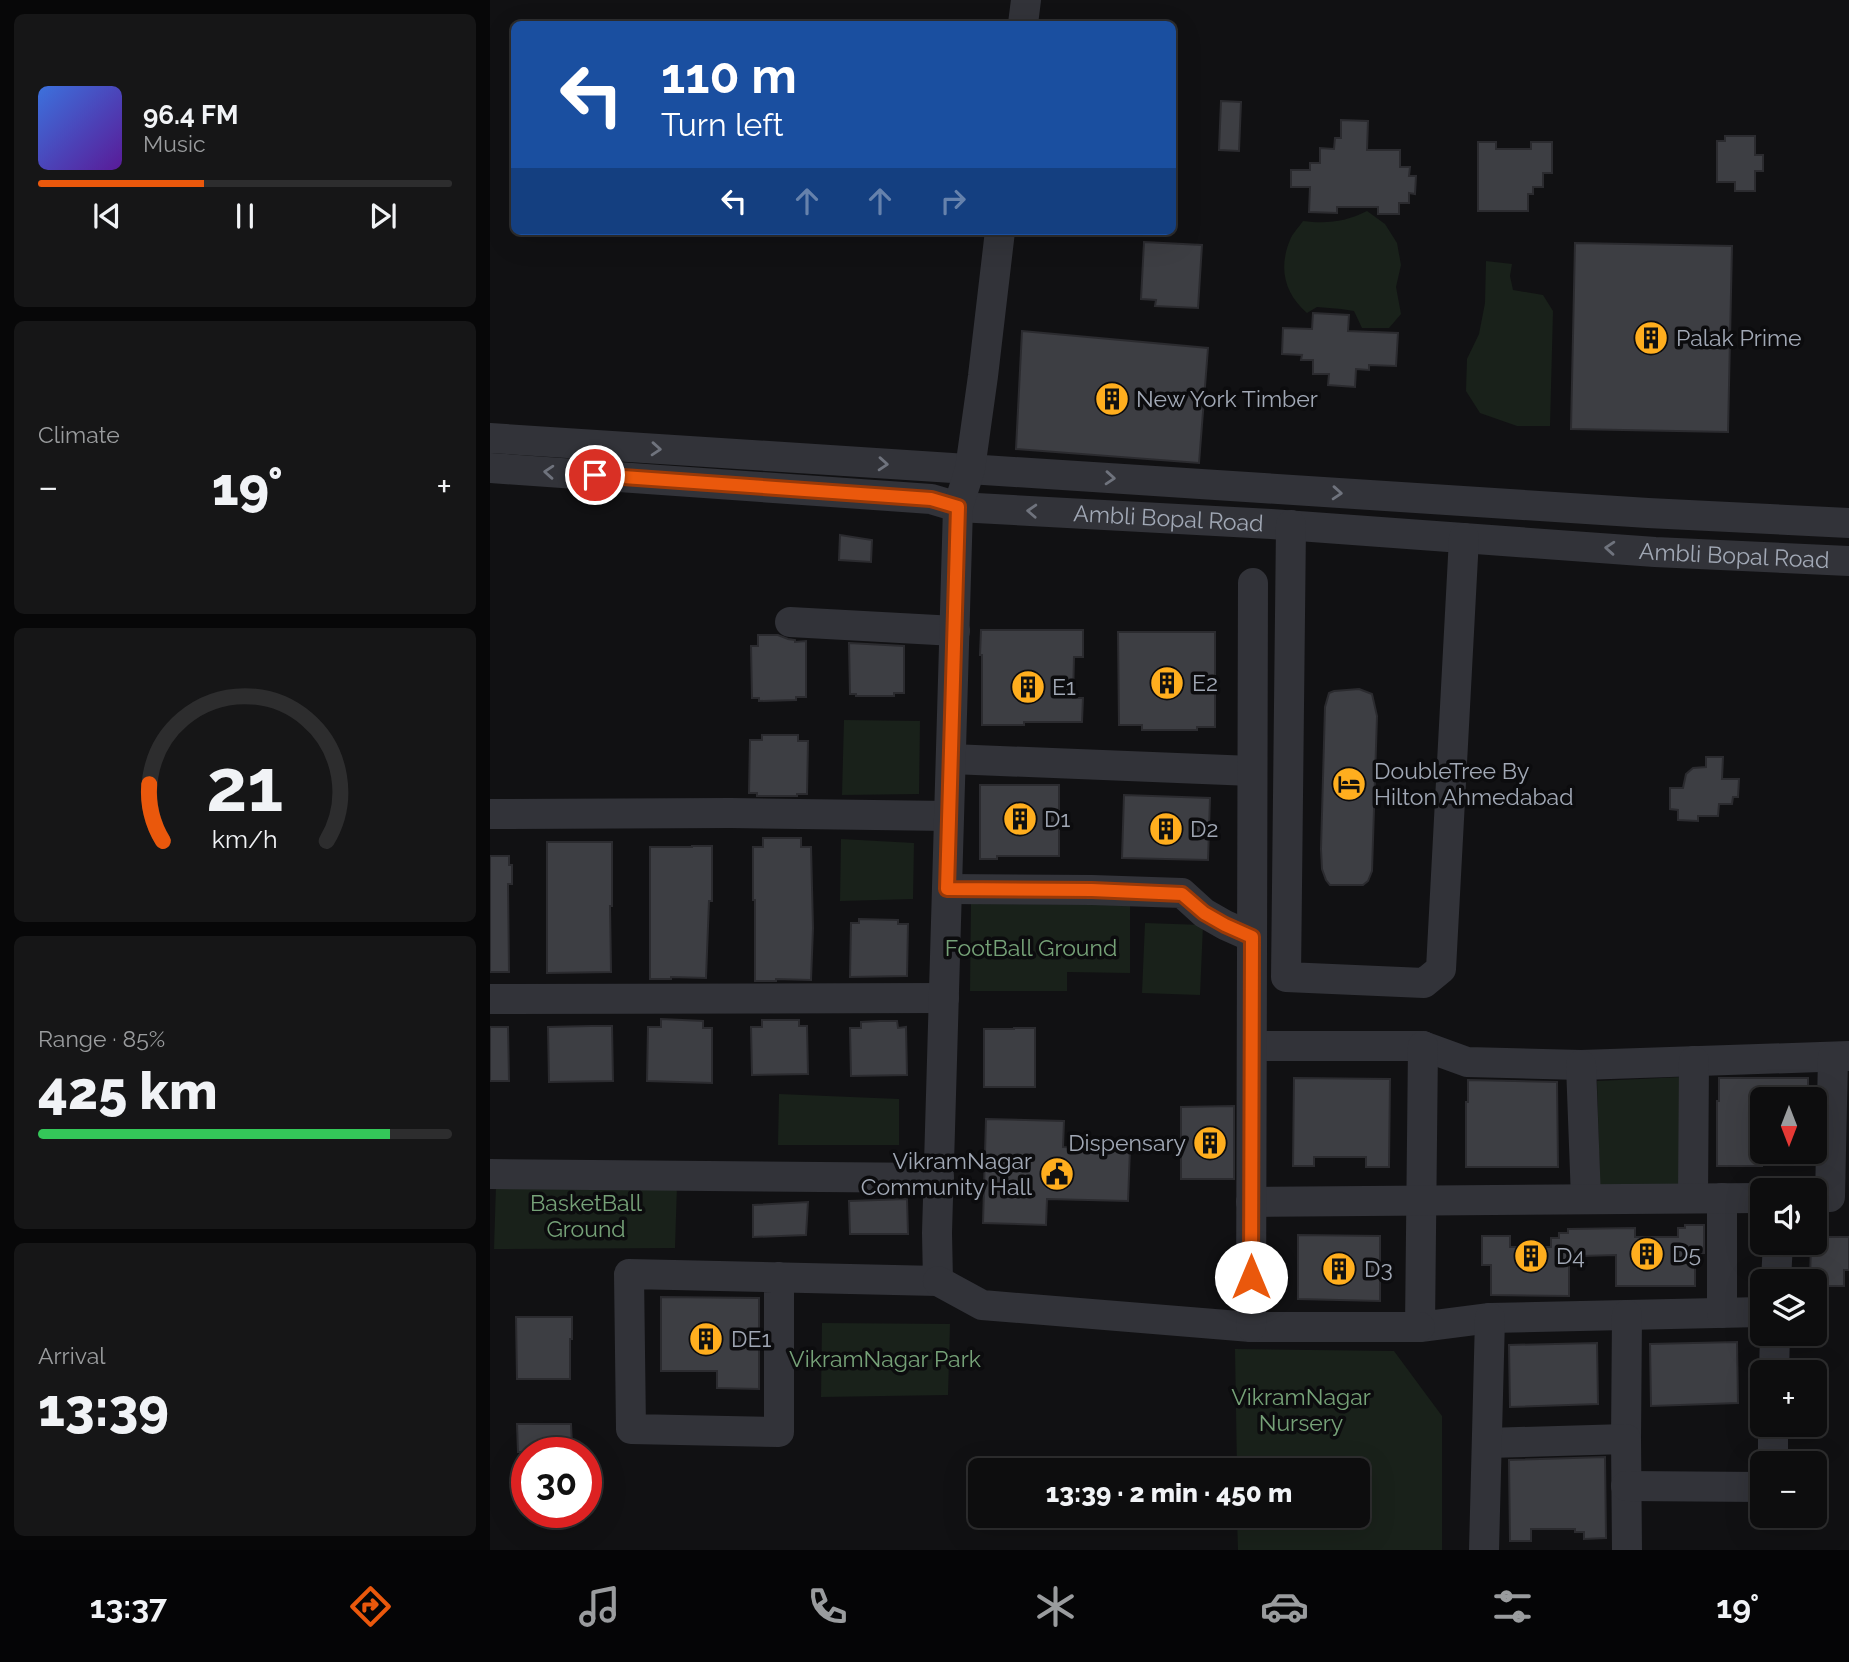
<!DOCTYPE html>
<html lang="en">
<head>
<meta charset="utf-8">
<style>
  body { margin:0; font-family:Raleway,sans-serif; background:#161617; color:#f1f3f6; height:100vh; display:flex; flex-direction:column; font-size:26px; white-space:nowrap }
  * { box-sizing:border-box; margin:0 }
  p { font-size:23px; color:#9a9c9e }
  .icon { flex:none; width:38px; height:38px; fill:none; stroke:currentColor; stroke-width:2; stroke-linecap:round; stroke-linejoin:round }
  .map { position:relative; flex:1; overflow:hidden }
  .drawer { display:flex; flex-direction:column; gap:14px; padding:14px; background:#070708; width:490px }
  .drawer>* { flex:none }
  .banner { position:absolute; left:21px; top:21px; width:665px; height:214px; border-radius:10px; box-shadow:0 7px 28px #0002,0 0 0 2px #2d2d2e; background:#1a4fa0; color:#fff; overflow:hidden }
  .needle { width:46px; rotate:180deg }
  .buttons { position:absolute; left:1260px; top:1087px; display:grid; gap:14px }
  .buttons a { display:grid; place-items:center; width:77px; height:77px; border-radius:10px; background:#0d0d0e; box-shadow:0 7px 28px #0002,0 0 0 2px #2d2d2e; font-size:35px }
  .speed { position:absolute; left:21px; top:1437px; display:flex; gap:14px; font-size:35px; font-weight:700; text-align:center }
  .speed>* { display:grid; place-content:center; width:91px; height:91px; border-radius:50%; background:#0d0d0e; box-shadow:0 7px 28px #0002,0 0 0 2px #2d2d2e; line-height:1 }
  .speed .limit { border:10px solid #d22; background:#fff; color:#111 }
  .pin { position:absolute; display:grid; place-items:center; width:60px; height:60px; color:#fff; margin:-30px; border:4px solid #fff; border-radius:50%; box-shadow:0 2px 7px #0007 }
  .me { position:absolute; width:77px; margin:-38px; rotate:0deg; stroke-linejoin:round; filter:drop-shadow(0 0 5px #0008) }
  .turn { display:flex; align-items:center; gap:24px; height:147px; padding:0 35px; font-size:32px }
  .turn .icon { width:91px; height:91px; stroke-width:2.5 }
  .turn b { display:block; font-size:49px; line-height:60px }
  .lanes { display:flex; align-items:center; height:66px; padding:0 35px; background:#0003; justify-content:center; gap:35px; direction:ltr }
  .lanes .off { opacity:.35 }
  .big { font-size:52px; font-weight:800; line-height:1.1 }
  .drawer .widget { flex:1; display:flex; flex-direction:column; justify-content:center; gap:10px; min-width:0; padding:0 24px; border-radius:10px; background:#161617 }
  .drawer .dial { align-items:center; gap:0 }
  .dial svg { height:182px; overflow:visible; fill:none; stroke:#2d2d2e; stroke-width:7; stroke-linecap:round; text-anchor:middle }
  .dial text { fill:#f1f3f6; stroke:none }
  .song { display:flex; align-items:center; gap:21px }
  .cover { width:84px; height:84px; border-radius:10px; background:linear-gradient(135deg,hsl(220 70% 55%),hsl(270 70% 35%)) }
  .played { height:7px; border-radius:4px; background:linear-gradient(90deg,#ea580c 40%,#2d2d2e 40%) }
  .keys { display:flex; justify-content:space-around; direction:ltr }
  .heat { display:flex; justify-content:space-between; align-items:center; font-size:38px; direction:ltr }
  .charge { height:10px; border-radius:5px; background:linear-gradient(90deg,#34c759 85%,#2d2d2e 0) }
  .trip { position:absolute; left:478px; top:1458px; width:402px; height:70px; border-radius:10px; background:#0d0d0e; box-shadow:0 7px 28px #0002,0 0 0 2px #2d2d2e; font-weight:800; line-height:70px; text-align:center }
  .tabs { display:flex; height:112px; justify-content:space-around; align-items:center; background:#050506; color:#9a9c9e }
  .tabs .icon { width:49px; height:49px }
  .tabs .on { color:#ea580c }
  .tabs b { font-size:32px; color:#f1f3f6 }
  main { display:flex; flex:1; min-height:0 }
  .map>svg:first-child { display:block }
</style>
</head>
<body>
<main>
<section class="drawer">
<div class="widget">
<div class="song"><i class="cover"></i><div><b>96.4 FM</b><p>Music</p></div></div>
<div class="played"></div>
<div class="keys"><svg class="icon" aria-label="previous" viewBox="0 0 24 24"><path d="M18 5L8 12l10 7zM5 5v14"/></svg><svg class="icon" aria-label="pause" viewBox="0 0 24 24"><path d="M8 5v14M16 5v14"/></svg><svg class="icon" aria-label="next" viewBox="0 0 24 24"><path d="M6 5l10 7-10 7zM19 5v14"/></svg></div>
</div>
<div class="widget"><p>Climate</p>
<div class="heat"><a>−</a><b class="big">19°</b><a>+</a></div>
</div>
<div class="widget dial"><svg viewBox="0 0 100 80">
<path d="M14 69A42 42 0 1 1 86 69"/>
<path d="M14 69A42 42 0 0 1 8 44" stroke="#ea580c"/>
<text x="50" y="56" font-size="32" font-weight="700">21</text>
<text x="50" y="72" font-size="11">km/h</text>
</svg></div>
<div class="widget"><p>Range · 85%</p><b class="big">425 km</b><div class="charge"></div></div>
<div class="widget"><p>Arrival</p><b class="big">13:39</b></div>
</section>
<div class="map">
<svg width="1359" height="1550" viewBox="0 0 1359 1550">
  <rect width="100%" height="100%" fill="#111113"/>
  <!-- green -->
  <path fill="#19211a" d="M 877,211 L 895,224 L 907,243 L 911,265 L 906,287 L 911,314 L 899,328 L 872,328 L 864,311 L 851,309 L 827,307 L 817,313 C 795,294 788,269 800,240 C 802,234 809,227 813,221 C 837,224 855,222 877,211 Z
    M 996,261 L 1022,264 L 1020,276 L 1023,290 L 1053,295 L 1063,311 L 1060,426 L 1027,426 L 990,413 L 976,391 L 977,359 L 989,334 L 995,303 Z
    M 354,720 L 430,721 L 429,794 L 352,795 Z
    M 351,839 L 424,843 L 423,899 L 350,901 Z
    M 481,904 L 640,905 L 640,973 L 577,972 L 577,991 L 480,991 Z
    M 655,923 L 713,925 L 710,995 L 652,993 Z
    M 1192,1077 L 1189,1185 L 1110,1186 L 1107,1081 Z
    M 289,1094 L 409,1099 L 409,1145 L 288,1145 Z
    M 6,1185 L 187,1185 L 185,1248 L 4,1249 Z
    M 332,1323 L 460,1324 L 458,1395 L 331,1397 Z
    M 745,1349 L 904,1351 L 952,1416 L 952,1550 L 748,1550 L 747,1516 L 868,1516 L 868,1470 L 747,1470 Z"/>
  <!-- building -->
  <path fill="#3d3e43" stroke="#2b2b2f" stroke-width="2" d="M 731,101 L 751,102 L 749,151 L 729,150 Z
    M 851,120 L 878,121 L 877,150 L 910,150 L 910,167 L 920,167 L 919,176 L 926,176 L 925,194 L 919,193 L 919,203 L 909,203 L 909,214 L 888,214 L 888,207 L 847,207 L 847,213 L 819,212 L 820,187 L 801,187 L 801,170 L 820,170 L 820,163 L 830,163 L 830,148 L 844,149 L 845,138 L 851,138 Z
    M 1235,136 L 1265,136 L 1265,155 L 1273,155 L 1273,171 L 1265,171 L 1265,191 L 1245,191 L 1245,182 L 1227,182 L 1227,141 L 1235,141 Z
    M 988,142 L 1006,142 L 1006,149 L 1041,149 L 1041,142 L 1062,142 L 1062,173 L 1053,173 L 1053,187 L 1043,187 L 1043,194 L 1038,194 L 1038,211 L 988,211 Z
    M 654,242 L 712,245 L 708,308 L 665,306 L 666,300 L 651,299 Z
    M 1085,243 L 1242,246 L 1238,432 L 1081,429 Z
    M 823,313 L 859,315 L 858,331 L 908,333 L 906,366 L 879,365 L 879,370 L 866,369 L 865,387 L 838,385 L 839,374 L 823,374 L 823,360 L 811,360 L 812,355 L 792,354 L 793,328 L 822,329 Z
    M 532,331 L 718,348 L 709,463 L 526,449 Z
    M 350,535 L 382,540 L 381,562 L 349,560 Z
    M 491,630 L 593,630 L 593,657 L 584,657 L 583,698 L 593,698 L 592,722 L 534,722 L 534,725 L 492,725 L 492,655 L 490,655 Z
    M 628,632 L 725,632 L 725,727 L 707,727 L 707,730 L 652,730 L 652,725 L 629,725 Z
    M 268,635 L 288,635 L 298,639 L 305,640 L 305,642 L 316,641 L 316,697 L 306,697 L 306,700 L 269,701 L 269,698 L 262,698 L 261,646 L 268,646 Z
    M 359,643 L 414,646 L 414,693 L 404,693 L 404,696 L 366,696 L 366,694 L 360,694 Z
    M 869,689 L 882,694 L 887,716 L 882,871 L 878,881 L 873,885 L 840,885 L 836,880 L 832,869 L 831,849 L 835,707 L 839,693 L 844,691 Z
    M 272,735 L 308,735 L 308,741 L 318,741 L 317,794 L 307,794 L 307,796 L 267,796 L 267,793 L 259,793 L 260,740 L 272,740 Z
    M 1216,757 L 1233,757 L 1232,779 L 1249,779 L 1248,797 L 1243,797 L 1242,804 L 1229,804 L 1228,816 L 1208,816 L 1208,821 L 1188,820 L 1188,810 L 1180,809 L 1180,788 L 1193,788 L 1196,774 L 1203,768 L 1216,767 Z
    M 490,785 L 569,785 L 569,856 L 507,856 L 507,859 L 490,859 Z
    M 634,795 L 720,798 L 718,860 L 632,858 Z
    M 273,838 L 311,838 L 311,847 L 321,847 L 323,928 L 321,980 L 286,979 L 286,981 L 265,981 L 265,900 L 263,900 L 263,847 L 273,847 Z
    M 57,842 L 122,842 L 122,906 L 120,906 L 121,972 L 57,973 Z
    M 202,846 L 222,846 L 222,901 L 219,901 L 216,978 L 181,977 L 181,979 L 160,979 L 160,847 L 202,847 Z
    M 0,856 L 19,856 L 19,865 L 22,865 L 22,884 L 18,884 L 19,972 L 0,972 Z
    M 369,919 L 408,920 L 408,924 L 418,924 L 417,976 L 360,977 L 361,923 L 369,923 Z
    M 171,1019 L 213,1021 L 213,1028 L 222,1028 L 222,1083 L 157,1081 L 158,1027 L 171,1027 Z
    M 272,1020 L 309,1020 L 309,1026 L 317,1026 L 318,1074 L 262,1075 L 261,1027 L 272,1027 Z
    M 390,1021 L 407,1021 L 408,1028 L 416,1027 L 417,1075 L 361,1076 L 360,1028 L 371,1028 L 371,1022 Z
    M 101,1026 L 122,1026 L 123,1081 L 59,1082 L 58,1027 Z
    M 0,1027 L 18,1027 L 19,1081 L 0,1081 Z
    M 524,1028 L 545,1028 L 545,1087 L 494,1087 L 494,1029 L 524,1029 Z
    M 804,1078 L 900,1079 L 899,1167 L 876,1167 L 876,1157 L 824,1157 L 824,1166 L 803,1166 Z
    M 1229,1078 L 1318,1078 L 1318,1099 L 1272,1099 L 1272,1166 L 1227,1166 L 1227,1101 L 1229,1101 Z
    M 978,1080 L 1067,1082 L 1068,1167 L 976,1167 L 976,1102 L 978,1102 Z
    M 744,1106 L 744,1179 L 691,1179 L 691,1107 Z
    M 496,1119 L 574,1121 L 573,1147 L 640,1149 L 638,1201 L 557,1199 L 556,1225 L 493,1223 Z
    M 417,1199 L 418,1234 L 360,1234 L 359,1201 Z
    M 318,1202 L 316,1235 L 263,1237 L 263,1205 Z
    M 1195,1225 L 1214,1225 L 1214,1253 L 1205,1253 L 1205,1286 L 1126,1286 L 1126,1255 L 1091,1256 L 1090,1264 L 1079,1264 L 1079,1296 L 1001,1295 L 1001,1265 L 992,1265 L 992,1236 L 1020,1236 L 1020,1247 L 1061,1247 L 1061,1238 L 1069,1238 L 1069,1233 L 1078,1233 L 1078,1229 L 1145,1228 L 1145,1237 L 1188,1237 L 1188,1228 L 1195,1228 Z
    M 808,1235 L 890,1236 L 890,1301 L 808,1299 Z
    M 1325,1237 L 1359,1237 L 1359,1270 L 1354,1270 L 1354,1286 L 1325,1286 L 1325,1281 L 1320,1281 L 1321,1242 L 1325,1242 Z
    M 171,1297 L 269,1298 L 269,1389 L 227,1388 L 227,1371 L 171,1371 Z
    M 26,1317 L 82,1317 L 82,1339 L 80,1339 L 80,1379 L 27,1379 Z
    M 1247,1342 L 1248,1403 L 1161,1406 L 1160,1344 Z
    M 1107,1343 L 1108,1404 L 1020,1407 L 1019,1345 Z
    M 27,1424 L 81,1424 L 82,1446 L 65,1446 L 65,1452 L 28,1452 Z
    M 1115,1457 L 1116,1538 L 1094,1539 L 1094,1532 L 1085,1532 L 1085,1529 L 1041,1529 L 1041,1541 L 1020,1541 L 1019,1460 Z"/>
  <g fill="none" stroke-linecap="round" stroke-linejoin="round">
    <!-- minor -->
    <g stroke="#323339" stroke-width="30">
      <path d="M 533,24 L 536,0"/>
      <path d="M 0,438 L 1158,513 L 1359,523"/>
      <path id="s1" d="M 0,468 L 441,499 L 468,507 L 781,524 L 1165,552 L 1359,561"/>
      <path d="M 801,525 L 796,977 L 934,983 L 951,969 L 974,538"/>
      <path d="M 300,622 L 465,631"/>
      <path d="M 461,759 L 762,771"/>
      <path d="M 0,814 L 241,813 L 459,816"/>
      <path d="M 457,889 L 602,890 L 692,893 L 714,913 L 735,925 L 762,937"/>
      <path d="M 0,999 L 454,998"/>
      <path d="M 762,1046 L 933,1046 L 977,1062 L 1091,1065 L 1359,1056"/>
      <path d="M 933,1046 L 930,1327 L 1000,1318 L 1272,1312"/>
      <path d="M 1091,1065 L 1096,1199"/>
      <path d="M 0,1174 L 449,1178"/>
      <path d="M 1340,1197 L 1343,1057"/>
      <path d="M 1203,1198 L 1204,1061"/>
      <path d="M 1232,1198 L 1232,1313"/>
      <path d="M 761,1202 L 1272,1198"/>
      <path d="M 289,1277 L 289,1432 L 141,1429 L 139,1274 L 448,1281 L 447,1233 L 468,507 L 480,469 L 493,376 L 510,231"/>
      <path d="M 448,1281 L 492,1305 L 761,1327 L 930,1327"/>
      <path d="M 1286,1281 L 1288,1242"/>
      <path d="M 761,1327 L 763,583"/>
      <path d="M 1284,1372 L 1285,1334"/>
      <path d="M 1136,1439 L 1137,1315"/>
      <path d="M 997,1443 L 1136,1439 L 1137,1550"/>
      <path d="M 1283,1463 L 1283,1424"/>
      <path d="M 1136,1486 L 1272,1487"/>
      <path d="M 994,1550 L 1000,1318"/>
    </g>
  </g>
  <!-- one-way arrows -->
  <defs><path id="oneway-chevron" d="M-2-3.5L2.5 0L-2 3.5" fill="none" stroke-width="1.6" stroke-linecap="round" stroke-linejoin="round" transform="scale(1.75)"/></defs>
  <g stroke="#6f737d">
    <use href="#oneway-chevron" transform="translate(166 449) rotate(4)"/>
    <use href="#oneway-chevron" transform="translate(393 464) rotate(4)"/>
    <use href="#oneway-chevron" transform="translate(59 472) rotate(-176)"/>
    <use href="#oneway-chevron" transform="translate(620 478) rotate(4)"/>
    <use href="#oneway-chevron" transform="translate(847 493) rotate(4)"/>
    <use href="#oneway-chevron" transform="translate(542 511) rotate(-177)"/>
    <use href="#oneway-chevron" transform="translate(1120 548) rotate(-176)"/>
  </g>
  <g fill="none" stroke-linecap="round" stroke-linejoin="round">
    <!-- route casing -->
    <g stroke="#983908" stroke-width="18">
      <path id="route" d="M 105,475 L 441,499 L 468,507 L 457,889 L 602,890 L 692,894 L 714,913 L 735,925 L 762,937 L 761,1277"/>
    </g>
    <!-- route -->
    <use href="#route" stroke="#ea580c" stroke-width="12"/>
  </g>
  <!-- icons -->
  <defs>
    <g id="building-disc" transform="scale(1.75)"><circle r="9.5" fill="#ffae1e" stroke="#0c0c0e"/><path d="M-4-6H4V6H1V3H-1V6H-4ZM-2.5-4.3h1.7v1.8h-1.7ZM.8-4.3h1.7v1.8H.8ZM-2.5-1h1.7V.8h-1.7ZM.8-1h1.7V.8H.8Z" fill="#111"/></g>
    <g id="hotel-disc" transform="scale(1.75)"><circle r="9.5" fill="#ffae1e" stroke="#0c0c0e"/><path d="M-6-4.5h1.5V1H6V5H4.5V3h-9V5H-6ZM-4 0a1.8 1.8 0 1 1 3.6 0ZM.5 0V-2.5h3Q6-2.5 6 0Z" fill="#111"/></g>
    <g id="civic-disc" transform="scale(1.75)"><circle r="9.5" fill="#ffae1e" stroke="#0c0c0e"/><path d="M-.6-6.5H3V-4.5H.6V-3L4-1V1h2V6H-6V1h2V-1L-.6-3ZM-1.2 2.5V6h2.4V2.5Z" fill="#111"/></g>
  </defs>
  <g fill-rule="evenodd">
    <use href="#building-disc" x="1161" y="338"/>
    <use href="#building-disc" x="622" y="399"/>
    <use href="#building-disc" x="677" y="683"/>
    <use href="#building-disc" x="538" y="687"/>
    <use href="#hotel-disc" x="859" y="784"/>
    <use href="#building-disc" x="530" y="819"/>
    <use href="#building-disc" x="676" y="829"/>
    <use href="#building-disc" x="720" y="1143"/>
    <use href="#civic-disc" x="567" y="1174"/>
    <use href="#building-disc" x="1157" y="1254"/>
    <use href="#building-disc" x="1041" y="1256"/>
    <use href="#building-disc" x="849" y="1269"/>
    <use href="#building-disc" x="216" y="1339"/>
  </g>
  <g text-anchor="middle" stroke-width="7" stroke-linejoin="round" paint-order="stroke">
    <!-- poi labels -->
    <g font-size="23" fill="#a1a8b5" stroke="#0c0c0e" text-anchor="start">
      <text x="1186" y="346">Palak Prime</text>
      <text x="646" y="407">New York Timber</text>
      <text x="702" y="691">E2</text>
      <text x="562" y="695">E1</text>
      <text x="884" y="779">DoubleTree By<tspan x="884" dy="26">Hilton Ahmedabad</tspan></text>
      <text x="554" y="827">D1</text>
      <text x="700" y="837">D2</text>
      <text x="696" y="1151" text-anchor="end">Dispensary</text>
      <text x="542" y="1169" text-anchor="end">VikramNagar<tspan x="542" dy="26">Community Hall</tspan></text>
      <text x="1182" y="1262">D5</text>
      <text x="1066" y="1264">D4</text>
      <text x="874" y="1277">D3</text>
      <text x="241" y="1347">DE1</text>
    </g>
    <!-- street labels -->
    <g font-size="23" fill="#a1a8b5" stroke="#0c0c0e">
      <text dy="8" stroke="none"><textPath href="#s1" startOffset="681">Ambli Bopal Road</textPath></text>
      <text dy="8" stroke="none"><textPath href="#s1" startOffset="1248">Ambli Bopal Road</textPath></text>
    </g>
    <!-- park labels -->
    <g font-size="23" fill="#76a278" stroke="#0c0c0e">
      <text x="541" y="956">FootBall Ground</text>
      <text x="96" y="1211">BasketBall<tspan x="96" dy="26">Ground</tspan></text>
      <text x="395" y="1367">VikramNagar Park</text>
      <text x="811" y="1405">VikramNagar<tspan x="811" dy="26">Nursery</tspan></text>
    </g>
  </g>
</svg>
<div class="buttons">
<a><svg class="needle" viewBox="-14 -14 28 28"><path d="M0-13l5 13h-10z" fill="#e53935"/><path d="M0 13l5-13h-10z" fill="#9a9c9e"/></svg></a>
<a><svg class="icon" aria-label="sound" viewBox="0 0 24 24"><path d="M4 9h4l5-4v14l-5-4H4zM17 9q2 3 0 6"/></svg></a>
<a><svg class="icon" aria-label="layers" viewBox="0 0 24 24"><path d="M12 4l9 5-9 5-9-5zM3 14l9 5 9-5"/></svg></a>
<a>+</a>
<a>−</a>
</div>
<div class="speed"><div class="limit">30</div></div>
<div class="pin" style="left:105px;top:475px;background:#d93025"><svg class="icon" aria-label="arrive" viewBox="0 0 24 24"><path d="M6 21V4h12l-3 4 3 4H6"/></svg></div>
<svg class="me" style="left:761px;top:1277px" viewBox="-20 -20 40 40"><circle r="19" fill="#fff"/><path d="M0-13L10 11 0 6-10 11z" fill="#ea580c"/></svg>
<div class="trip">13:39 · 2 min · 450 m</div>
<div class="banner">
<div class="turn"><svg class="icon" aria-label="left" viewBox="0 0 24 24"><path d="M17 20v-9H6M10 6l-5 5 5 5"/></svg><div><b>110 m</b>Turn left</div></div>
<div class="lanes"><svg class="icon" aria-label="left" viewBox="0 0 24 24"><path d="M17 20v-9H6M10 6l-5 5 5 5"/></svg><svg class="icon off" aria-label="ahead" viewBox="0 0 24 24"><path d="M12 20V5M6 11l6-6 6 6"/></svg><svg class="icon off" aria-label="ahead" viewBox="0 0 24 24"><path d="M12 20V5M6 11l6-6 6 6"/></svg><svg class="icon off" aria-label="right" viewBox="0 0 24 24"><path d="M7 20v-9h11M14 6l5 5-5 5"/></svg></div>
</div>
</div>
</main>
<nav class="tabs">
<b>13:37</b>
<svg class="icon on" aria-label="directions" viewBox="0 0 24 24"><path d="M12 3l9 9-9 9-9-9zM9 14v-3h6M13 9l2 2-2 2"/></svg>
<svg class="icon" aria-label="music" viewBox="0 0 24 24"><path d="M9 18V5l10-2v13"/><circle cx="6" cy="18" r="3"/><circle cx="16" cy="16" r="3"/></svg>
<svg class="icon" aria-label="phone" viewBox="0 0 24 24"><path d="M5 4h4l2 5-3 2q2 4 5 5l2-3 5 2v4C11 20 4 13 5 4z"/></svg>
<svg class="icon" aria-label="climate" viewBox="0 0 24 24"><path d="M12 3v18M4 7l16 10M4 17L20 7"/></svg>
<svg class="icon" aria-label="car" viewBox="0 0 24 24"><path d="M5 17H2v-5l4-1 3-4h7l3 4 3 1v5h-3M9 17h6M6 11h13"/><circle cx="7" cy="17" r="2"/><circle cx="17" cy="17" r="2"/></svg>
<svg class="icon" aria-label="filters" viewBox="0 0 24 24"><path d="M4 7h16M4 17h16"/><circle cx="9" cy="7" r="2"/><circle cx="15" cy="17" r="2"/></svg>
<b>19°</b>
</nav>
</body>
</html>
